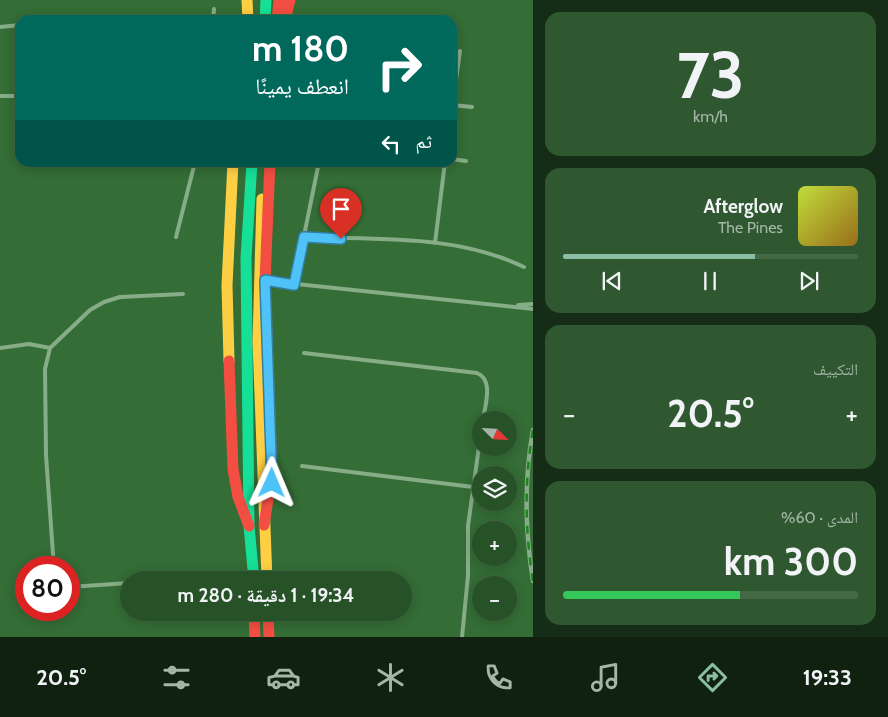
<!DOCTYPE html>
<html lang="ar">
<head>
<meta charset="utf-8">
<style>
  body { margin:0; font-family:Cabin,"Noto Naskh Arabic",sans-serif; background:#2f5830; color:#f1f3f6; direction:rtl; height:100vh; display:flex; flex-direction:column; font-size:19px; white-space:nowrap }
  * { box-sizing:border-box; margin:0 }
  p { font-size:16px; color:#a4b6a8 }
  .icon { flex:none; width:28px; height:28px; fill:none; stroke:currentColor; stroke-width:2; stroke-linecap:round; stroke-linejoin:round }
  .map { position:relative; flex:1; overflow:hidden; direction:ltr }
  .details { display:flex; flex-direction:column; gap:12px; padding:12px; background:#152d16; width:355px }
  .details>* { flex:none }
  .top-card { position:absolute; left:15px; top:15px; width:442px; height:152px; border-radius:15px; box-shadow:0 2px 12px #0003,0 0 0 1px #436945; direction:rtl; background:#00695c; color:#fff; overflow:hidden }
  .needle { width:32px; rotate:114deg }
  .tools { position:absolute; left:472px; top:411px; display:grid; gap:10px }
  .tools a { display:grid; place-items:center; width:45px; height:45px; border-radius:50%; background:#275228; box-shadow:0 2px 12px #0003,0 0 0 1px #436945; font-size:25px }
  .speed { position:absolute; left:15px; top:556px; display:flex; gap:10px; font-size:25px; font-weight:700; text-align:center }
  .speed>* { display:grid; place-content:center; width:65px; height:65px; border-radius:50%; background:#275228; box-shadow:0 2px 12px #0003,0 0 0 1px #436945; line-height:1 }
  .speed .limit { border:8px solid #d22; background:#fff; color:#111 }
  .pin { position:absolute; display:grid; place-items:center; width:42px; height:42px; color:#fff; margin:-51px -21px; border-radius:50% 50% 50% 0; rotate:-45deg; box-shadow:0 0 5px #0007 }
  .pin .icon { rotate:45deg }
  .me { position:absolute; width:55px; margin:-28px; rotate:1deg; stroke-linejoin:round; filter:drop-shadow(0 0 4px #0008) }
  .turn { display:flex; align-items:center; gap:18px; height:105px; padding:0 25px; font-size:22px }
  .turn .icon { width:65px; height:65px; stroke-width:2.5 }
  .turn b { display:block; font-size:35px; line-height:42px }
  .then { display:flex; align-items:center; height:48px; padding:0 25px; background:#0003; gap:10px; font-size:19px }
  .big { font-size:38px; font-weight:800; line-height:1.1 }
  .details .card { flex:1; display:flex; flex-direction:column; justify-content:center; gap:8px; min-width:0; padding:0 18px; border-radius:15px; background:#2f5830 }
  .details .dial { align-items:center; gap:0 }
  .dial b { font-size:65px; line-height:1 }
  .song { display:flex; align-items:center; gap:15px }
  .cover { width:60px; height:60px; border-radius:8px; background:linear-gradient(135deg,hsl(70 70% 55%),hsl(40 70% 35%)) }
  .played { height:5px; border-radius:2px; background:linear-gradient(90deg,#8abfa5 65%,#436945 65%) }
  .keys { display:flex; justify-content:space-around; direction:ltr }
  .heat { display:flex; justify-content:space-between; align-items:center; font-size:28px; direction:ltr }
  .charge { height:8px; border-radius:4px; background:linear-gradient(90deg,#34c759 60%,#436945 0) }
  .trip { position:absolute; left:120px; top:571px; width:292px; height:50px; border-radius:25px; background:#275228; box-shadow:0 2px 12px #0003,0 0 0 1px #436945; font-weight:800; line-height:50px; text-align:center; direction:rtl }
  .tabs { display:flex; height:80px; justify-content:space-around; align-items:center; background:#102110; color:#a4b6a8 }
  .tabs .icon { width:35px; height:35px }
  .tabs .current { color:#8abfa5 }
  .tabs b { font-size:22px; color:#f1f3f6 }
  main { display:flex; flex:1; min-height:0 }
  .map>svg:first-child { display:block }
</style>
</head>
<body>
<main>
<section class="details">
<div class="card dial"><b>73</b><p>km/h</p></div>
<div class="card">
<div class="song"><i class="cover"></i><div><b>Afterglow</b><p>The Pines</p></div></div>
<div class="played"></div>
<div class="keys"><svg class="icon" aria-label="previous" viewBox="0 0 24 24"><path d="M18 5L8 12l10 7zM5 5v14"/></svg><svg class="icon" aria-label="pause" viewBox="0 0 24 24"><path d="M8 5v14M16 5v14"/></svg><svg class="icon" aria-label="next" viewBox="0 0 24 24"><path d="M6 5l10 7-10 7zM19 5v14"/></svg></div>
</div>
<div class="card"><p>التكييف</p>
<div class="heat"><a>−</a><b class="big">20.5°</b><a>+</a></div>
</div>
<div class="card"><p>المدى · 60%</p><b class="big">300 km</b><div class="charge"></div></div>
</section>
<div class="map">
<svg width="533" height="637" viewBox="0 0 533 637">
  <rect width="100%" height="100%" fill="#346d35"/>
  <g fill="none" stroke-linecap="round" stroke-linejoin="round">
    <!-- lane -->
    <path stroke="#86ad87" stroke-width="4" d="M 213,20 L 214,9
      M 0,27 L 20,25
      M 0,96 L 20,96
      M 452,105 L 472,107
      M 452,109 L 460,51
      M 452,159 L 466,161
      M 176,237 L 195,162
      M 304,237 C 377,240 456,234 524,267
      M 435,243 L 445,162
      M 268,281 L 533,309
      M 294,285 L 319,162
      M 518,305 L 533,304
      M 0,348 L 29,344 L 50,348
      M 304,353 L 477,373 C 494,380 485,405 483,420
      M 302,466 L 473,487
      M 54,568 L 46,455 L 45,369 L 50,348 L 90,310 L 104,302 L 120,297 L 183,294
      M 174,580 L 251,575
      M 69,587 L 129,583
      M 462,637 L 468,576 L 468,526 L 481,432"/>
    <!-- fast -->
    <path stroke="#16e098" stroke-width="11" d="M 265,20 L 266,0
      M 252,162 L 246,258 L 249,526 L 254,580"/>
    <!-- slow -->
    <path stroke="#ffcf43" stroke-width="11" d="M 247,0 L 248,20
      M 262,199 L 258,342 L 267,580
      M 229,361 L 227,285 L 233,162"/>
    <!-- jam -->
    <path stroke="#f24e42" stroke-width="11" d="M 277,20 L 279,0
      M 285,20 L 290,0
      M 229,361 L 233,469 L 238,497 L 249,526
      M 264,525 L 272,473 L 265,281 L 270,162
      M 254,612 L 255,637
      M 268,612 L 269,637"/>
    <!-- rail casing -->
    <g stroke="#88ac89" stroke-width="4.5">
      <path id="rail" d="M 533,430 C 524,480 525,531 533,581"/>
    </g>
    <!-- rail -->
    <use href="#rail" stroke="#1c851e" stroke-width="2.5" stroke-dasharray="8" stroke-linecap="butt"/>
  </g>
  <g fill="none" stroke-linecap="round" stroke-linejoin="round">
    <!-- route casing -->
    <g stroke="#337fa1" stroke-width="12">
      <path id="route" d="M 272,483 L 265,280 L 294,285 L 304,237 L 341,239"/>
    </g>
    <!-- route -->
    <use href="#route" stroke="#4fc3f7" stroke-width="9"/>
  </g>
</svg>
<div class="tools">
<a><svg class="needle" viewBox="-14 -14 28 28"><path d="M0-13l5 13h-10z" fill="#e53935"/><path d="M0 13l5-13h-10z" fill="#a4b6a8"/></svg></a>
<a><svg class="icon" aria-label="layers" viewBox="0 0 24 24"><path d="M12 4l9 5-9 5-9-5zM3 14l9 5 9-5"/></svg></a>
<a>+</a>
<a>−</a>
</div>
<div class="speed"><div class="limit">80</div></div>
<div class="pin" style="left:341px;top:239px;background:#d93025"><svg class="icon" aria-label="arrive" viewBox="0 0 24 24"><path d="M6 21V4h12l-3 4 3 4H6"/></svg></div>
<svg class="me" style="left:272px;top:483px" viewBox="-20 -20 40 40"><path d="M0-17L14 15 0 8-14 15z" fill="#4fc3f7" stroke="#fff" stroke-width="4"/></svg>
<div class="trip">19:34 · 1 دقيقة · 280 m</div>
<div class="top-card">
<div class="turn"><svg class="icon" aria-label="right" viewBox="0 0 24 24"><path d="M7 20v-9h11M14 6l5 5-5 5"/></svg><div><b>180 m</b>انعطف يمينًا</div></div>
<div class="then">ثم<svg class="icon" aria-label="left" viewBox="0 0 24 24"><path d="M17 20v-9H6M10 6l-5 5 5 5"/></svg></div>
</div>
</div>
</main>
<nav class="tabs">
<b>19:33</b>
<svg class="icon current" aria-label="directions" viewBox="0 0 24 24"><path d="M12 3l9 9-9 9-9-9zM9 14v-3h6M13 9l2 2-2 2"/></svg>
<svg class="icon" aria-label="music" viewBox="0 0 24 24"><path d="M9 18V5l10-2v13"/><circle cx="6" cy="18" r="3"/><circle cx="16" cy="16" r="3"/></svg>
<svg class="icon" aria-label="phone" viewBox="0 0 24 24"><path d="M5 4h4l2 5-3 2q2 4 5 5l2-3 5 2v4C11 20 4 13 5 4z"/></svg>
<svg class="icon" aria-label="climate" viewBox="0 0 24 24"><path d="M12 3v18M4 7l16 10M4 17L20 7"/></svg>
<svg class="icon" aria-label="car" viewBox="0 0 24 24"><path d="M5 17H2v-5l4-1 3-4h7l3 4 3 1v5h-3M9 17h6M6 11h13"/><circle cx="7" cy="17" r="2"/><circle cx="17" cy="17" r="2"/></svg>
<svg class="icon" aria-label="filters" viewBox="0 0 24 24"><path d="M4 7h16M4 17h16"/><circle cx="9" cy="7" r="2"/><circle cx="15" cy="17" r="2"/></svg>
<b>20.5°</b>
</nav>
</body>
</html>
